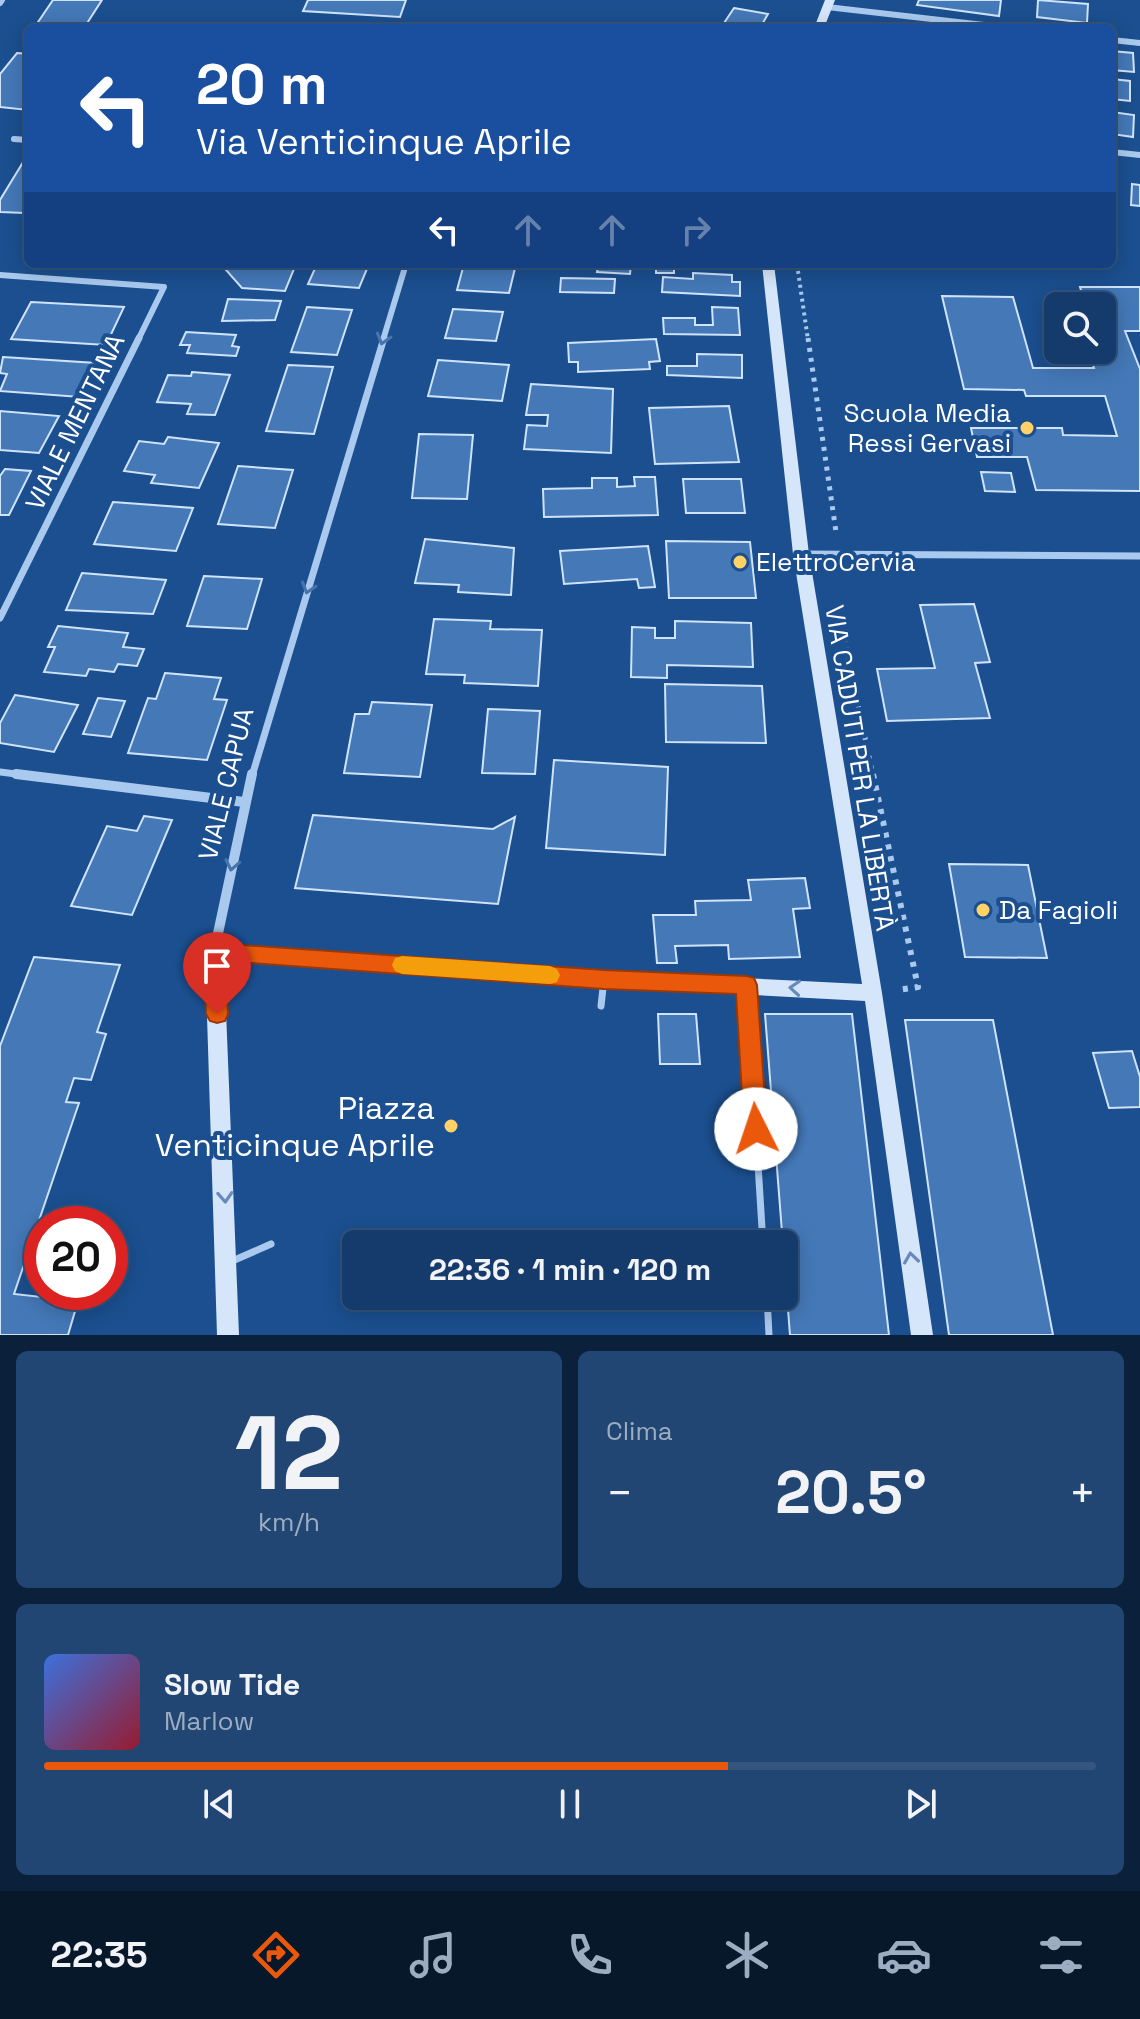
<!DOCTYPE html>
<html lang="it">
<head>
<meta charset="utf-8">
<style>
  body { margin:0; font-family:"Space Grotesk",sans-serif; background:#214673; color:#f1f3f6; height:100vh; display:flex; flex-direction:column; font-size:30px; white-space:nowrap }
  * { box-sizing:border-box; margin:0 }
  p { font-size:26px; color:#9dadc1 }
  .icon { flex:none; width:44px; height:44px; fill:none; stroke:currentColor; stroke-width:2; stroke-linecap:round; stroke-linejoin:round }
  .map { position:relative; height:1335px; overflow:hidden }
  .details { display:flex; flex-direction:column; gap:16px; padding:16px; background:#0b203b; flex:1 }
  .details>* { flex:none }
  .banner { position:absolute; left:24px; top:24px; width:1092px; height:244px; border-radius:12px; box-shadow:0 4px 20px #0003,0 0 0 2px #33557e; background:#1a4fa0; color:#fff; overflow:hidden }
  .controls { position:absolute; left:1044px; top:292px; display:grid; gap:16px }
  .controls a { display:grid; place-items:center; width:72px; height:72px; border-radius:12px; background:#143b6b; box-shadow:0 4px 20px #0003,0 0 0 2px #33557e; font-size:40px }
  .speed { position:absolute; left:24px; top:1206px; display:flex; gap:16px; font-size:40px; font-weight:700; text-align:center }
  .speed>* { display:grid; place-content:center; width:104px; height:104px; border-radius:50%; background:#143b6b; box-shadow:0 4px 20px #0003,0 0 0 2px #33557e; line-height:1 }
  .speed .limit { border:12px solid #d22; background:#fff; color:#111 }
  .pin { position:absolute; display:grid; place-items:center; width:68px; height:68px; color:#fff; margin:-82px -34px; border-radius:50% 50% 50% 0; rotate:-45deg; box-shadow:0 0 8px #0007 }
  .pin .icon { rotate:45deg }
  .me { position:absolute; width:88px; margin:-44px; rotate:356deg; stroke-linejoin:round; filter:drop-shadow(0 0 6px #0008) }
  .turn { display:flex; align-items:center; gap:28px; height:168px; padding:0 40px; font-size:36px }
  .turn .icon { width:104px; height:104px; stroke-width:2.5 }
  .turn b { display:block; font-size:56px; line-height:68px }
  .lanes { display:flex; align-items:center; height:76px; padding:0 40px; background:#0003; justify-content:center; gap:40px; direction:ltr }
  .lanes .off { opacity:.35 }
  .big { font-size:60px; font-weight:600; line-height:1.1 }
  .details .widget { flex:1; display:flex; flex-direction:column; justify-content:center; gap:12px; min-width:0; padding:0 28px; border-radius:12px; background:#214673 }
  .details .dial { align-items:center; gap:0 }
  .dial b { font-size:104px; line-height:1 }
  .song { display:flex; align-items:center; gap:24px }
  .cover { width:96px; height:96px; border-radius:12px; background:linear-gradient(135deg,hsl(220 70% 55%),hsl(350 70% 35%)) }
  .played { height:8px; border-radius:4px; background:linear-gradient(90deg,#ea580c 65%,#33557e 65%) }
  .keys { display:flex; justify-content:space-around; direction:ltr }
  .heat { display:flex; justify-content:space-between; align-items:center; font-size:44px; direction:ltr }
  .details .tiles { flex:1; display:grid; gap:16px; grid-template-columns:1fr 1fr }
  .widget:last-child { grid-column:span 2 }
  .trip { position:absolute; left:342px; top:1230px; width:456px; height:80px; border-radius:12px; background:#143b6b; box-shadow:0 4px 20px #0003,0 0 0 2px #33557e; font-weight:600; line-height:80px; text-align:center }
  .tab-bar { display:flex; height:128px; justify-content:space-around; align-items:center; background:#08182b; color:#9dadc1 }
  .tab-bar .icon { width:56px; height:56px }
  .tab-bar .selected { color:#ea580c }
  .tab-bar b { font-size:36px; color:#f1f3f6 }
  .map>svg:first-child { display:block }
</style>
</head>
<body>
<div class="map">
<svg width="1140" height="1335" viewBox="0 0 1140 1335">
  <rect width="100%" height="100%" fill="#1b4f8f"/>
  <!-- building -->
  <path fill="#4478b7" stroke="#cfe3fa" stroke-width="2" d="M 53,0 L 102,0 L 84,28 L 34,28 Z
    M 308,0 L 406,0 L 400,17 L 303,11 Z
    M 919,0 L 1001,0 L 999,16 L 917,5 Z
    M 1038,0 L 1088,4 L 1087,23 L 1037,17 Z
    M 734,8 L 768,14 L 760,28 L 722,26 Z
    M 1112,51 L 1133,53 L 1134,72 L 1112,70 Z
    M 17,53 L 28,54 L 28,110 L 0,107 L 0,74 Z
    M 1112,79 L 1130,81 L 1130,101 L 1112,99 Z
    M 1112,112 L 1134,115 L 1133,137 L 1112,134 Z
    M 25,159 L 28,160 L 28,208 L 25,213 L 0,212 L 0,200 Z
    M 1132,184 L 1140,185 L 1140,206 L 1131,205 Z
    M 245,264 L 296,264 L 285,291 L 242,288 L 226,270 Z
    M 317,264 L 369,264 L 359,288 L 308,284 Z
    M 464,264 L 516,264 L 509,293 L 457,290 Z
    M 540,264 L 631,264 L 630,274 L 597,272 L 598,268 L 540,269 Z
    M 646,264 L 684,264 L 684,268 L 674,268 L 674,273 L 656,273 L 656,268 L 647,268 Z
    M 693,273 L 732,275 L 732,282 L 740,282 L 740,296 L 662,292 L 663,277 L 693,279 Z
    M 561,278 L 615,279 L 614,293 L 560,292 Z
    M 1080,287 L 1140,287 L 1140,331 L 1125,331 L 1140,369 L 1140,491 L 1036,490 L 1027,457 L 977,457 L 971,428 L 1062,428 L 1063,435 L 1117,436 L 1105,396 L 1026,396 L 1024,390 L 964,389 L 942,296 L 1013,297 L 1033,368 L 1094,368 L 1088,350 L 1102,350 L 1102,306 L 1086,306 Z
    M 228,299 L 281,301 L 275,320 L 222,321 Z
    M 31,302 L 124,307 L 106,345 L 11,339 Z
    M 307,307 L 352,310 L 337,355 L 291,352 Z
    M 712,307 L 738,308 L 740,335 L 664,334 L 663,318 L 695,318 L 695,325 L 713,325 Z
    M 453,309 L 503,312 L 496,341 L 445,338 Z
    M 186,332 L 236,335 L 232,346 L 239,347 L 236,356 L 187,353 L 190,345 L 180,345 Z
    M 656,339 L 660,361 L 649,362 L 650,369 L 578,372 L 578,362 L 569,362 L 568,343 Z
    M 697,354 L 742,355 L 742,378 L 667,375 L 667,366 L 697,366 Z
    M 3,357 L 96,363 L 80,397 L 0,391 L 7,374 L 0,373 Z
    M 438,360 L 509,365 L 502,401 L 428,396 Z
    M 288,365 L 333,367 L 314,434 L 266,431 Z
    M 192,372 L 230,375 L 215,415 L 187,414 L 191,404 L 157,402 L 168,375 L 191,376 Z
    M 531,384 L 613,389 L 611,453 L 524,449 L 527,425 L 547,426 L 548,415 L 526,415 Z
    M 729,406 L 739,462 L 655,464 L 649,408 Z
    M 0,411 L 59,416 L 39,453 L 0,450 Z
    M 419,434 L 473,435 L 467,499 L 412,498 Z
    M 168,437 L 219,443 L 199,488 L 151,483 L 155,475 L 124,471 L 139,441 L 164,444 Z
    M 238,466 L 293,470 L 275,528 L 218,524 Z
    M 5,469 L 31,471 L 9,515 L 0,515 L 0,476 Z
    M 981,472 L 1011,473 L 1015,492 L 985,491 Z
    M 634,477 L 655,477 L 658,515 L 544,517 L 543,489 L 592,488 L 592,478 L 617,478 L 617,487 L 635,486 Z
    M 683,479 L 741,479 L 745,513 L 686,513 Z
    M 113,502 L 193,508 L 176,551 L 94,544 Z
    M 425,539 L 514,548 L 511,595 L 458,592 L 459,585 L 415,583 Z
    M 666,541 L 750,542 L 756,598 L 669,598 Z
    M 648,546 L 655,587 L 639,588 L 637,579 L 564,584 L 560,551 Z
    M 82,573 L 166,580 L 153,614 L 66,610 Z
    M 204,576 L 262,579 L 247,629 L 187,626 Z
    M 974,604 L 990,662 L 975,663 L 990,718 L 887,721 L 877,669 L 935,668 L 920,605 Z
    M 434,619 L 491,621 L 490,629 L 542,630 L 538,686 L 464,683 L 465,675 L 426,674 Z
    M 675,621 L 751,623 L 753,667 L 667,665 L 667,678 L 631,677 L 632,627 L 655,628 L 655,638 L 675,638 Z
    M 58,626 L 128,633 L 123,647 L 144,649 L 137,666 L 118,664 L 114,672 L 89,669 L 86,676 L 44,672 L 55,647 L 48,647 Z
    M 165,673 L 221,678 L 214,699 L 227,700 L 207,760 L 128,753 L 148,698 L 156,699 Z
    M 665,684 L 762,686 L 766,743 L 666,742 Z
    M 15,695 L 78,705 L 54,752 L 0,743 L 0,723 Z
    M 98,698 L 125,701 L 111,737 L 83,734 Z
    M 372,702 L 432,705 L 420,777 L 344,773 L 355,714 L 369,714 Z
    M 488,709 L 540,711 L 535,774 L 482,773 Z
    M 554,760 L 668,767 L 665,855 L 546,848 Z
    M 313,815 L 493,829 L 515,817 L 498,904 L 295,888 Z
    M 144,816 L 172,820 L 132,915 L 71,906 L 107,826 L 137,831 Z
    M 949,864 L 1028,865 L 1047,958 L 965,957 Z
    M 805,878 L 810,908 L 793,909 L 800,957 L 729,959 L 728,945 L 675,946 L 677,963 L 657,963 L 653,915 L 696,915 L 695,901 L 751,900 L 748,880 Z
    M 34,957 L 120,965 L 97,1032 L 106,1034 L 91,1080 L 74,1078 L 66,1102 L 79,1103 L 14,1294 L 78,1301 L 68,1335 L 0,1335 L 0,1046 Z
    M 658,1014 L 696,1014 L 700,1064 L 660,1064 Z
    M 765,1014 L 852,1014 L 889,1335 L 790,1335 Z
    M 905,1020 L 993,1020 L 1053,1335 L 949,1335 Z
    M 1132,1051 L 1140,1077 L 1140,1107 L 1109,1108 L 1093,1053 Z"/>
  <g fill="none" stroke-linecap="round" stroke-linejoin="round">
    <!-- path-far2 -->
    <path stroke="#a9c9ee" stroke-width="4" stroke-dasharray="3 4" stroke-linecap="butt" d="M 797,264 L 808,340"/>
    <!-- path-far1 -->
    <path stroke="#a9c9ee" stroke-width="5" stroke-dasharray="4 6" stroke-linecap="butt" d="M 808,338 L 836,532
      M 844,638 L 873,776"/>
    <!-- path -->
    <path stroke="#a9c9ee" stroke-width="6" stroke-dasharray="5 7" stroke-linecap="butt" d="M 873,774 L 918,987 L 898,990"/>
    <!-- lane -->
    <path stroke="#a9c9ee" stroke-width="7" d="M 747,989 L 763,1244
      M 601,1006 L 604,979
      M 230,1262 L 271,1244
      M 767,1296 L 769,1335"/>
    <!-- street-far2 -->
    <path stroke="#a9c9ee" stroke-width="6" d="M 0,3 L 2,0
      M 827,7 L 1010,28
      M 1112,40 L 1140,43
      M 14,139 L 28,140
      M 1112,152 L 1140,155
      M 0,275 L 164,287 L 138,340
      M 383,340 L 406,264"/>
    <!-- street-far1 -->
    <path stroke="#a9c9ee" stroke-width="7" d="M 801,554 L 1140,556
      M 0,618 L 139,338
      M 0,772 L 32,776
      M 252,776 L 384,338"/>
    <!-- street -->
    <path stroke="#a9c9ee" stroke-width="10" d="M 16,774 L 244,802
      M 214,952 L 252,774"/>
    <!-- secondary -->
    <path fill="#d6e6fa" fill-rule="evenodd" d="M 825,0 L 835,0 L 824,28 L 814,28 Z
      M 762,264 L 774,264 L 809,554 L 882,993 L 933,1335 L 911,1335 L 865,1001 L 604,987 L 224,961 L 239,1335 L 217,1335 L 205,952 L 207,946 L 214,944 L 604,971 L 862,984 L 793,554 Z"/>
  </g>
  <!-- one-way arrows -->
  <defs><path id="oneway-chevron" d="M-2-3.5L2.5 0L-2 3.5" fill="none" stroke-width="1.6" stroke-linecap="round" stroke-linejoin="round" transform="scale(2)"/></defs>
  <g stroke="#4674ac">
    <use href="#oneway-chevron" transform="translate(383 339) rotate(107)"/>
    <use href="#oneway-chevron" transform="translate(308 588) rotate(107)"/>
    <use href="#oneway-chevron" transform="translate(232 865) rotate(101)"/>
  </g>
  <g stroke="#668bba">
    <use href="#oneway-chevron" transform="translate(795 988) rotate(-176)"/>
    <use href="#oneway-chevron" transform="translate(225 1197) rotate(87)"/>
    <use href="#oneway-chevron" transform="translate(911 1258) rotate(-98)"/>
  </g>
  <!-- route -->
  <path fill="#ea580c" stroke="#983908" stroke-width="2" d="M 214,943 L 604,970 L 747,976 L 754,978 L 757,985 L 767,1129 L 764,1136 L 756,1140 L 748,1136 L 744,1129 L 736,994 L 604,989 L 225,961 L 228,1014 L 225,1021 L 217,1023 L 210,1021 L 206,1014 L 204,952 L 207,945 Z"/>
  <!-- slow -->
  <path fill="#f59e0b" d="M 402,956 L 550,966 L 557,969 L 560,975 L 557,982 L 550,984 L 402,974 L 395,971 L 392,965 L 395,958 Z"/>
  <!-- markers -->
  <g fill="#ffd166" stroke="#1b4f8f" stroke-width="3">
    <circle cx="1027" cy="428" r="8"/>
    <circle cx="740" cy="562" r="8"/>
    <circle cx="983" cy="910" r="8"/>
    <circle cx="451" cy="1126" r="8"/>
  </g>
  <g text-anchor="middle" stroke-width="8" stroke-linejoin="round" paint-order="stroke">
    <!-- poi labels -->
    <g font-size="26" fill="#fff" stroke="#1b4f8f" text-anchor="start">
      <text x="1011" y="422" text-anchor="end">Scuola Media<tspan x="1011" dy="30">Ressi Gervasi</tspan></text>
      <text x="756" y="571">ElettroCervia</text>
      <text x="999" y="919">Da Fagioli</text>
    </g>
    <!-- street labels -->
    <g font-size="26" fill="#fff" stroke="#1b4f8f">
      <text transform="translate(75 422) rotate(-64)" y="9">VIALE MENTANA</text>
      <text transform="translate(860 768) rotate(81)" y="9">VIA CADUTI PER LA LIBERTÀ</text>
      <text transform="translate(226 784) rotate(-76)" y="9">VIALE CAPUA</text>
    </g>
    <!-- near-poi labels -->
    <g font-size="32" fill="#fff" stroke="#1b4f8f" text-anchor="end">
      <text x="435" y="1119">Piazza<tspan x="435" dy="37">Venticinque Aprile</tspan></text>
    </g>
  </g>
</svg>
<div class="controls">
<a><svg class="icon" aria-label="search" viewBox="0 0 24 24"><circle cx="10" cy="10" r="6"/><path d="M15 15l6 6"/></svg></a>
</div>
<div class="speed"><div class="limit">20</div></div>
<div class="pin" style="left:217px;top:1014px;background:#d93025"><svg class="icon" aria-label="arrive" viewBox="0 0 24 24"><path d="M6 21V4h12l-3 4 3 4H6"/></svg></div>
<svg class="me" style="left:756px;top:1129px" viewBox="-20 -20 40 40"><circle r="19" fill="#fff"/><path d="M0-13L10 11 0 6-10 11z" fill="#ea580c"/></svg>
<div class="trip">22:36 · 1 min · 120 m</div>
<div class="banner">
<div class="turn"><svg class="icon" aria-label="left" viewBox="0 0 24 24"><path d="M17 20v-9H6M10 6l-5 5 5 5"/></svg><div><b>20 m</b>Via Venticinque Aprile</div></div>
<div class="lanes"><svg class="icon" aria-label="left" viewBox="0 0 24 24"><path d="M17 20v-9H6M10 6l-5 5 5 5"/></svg><svg class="icon off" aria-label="ahead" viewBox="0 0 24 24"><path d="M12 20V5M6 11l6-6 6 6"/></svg><svg class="icon off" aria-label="ahead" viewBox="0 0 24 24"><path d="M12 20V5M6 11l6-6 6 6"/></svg><svg class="icon off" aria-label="right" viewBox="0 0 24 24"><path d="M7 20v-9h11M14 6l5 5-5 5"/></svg></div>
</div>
</div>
<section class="details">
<div class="tiles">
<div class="widget dial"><b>12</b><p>km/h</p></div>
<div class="widget"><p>Clima</p>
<div class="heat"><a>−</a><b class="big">20.5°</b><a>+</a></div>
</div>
<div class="widget">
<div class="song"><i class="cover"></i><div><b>Slow Tide</b><p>Marlow</p></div></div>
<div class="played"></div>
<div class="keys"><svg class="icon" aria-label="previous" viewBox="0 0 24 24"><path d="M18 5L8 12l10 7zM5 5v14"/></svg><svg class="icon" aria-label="pause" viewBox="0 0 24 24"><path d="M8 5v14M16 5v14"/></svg><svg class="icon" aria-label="next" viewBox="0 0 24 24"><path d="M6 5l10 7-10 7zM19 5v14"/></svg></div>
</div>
</div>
</section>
<nav class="tab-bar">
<b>22:35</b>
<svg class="icon selected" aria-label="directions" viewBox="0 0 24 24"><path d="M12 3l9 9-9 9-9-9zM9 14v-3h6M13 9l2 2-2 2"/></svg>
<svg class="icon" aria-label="music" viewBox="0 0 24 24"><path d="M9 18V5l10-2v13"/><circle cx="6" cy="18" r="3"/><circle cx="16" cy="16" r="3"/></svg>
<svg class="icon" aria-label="phone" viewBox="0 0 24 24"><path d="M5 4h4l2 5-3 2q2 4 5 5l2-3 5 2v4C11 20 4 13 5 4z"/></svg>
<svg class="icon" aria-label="climate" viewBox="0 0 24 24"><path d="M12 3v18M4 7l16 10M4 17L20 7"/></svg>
<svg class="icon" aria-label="car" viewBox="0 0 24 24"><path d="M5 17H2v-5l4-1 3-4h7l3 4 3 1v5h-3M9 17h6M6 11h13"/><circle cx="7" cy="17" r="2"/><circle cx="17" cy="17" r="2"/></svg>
<svg class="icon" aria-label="filters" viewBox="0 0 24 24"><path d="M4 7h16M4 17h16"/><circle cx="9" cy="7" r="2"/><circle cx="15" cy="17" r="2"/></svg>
</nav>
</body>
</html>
